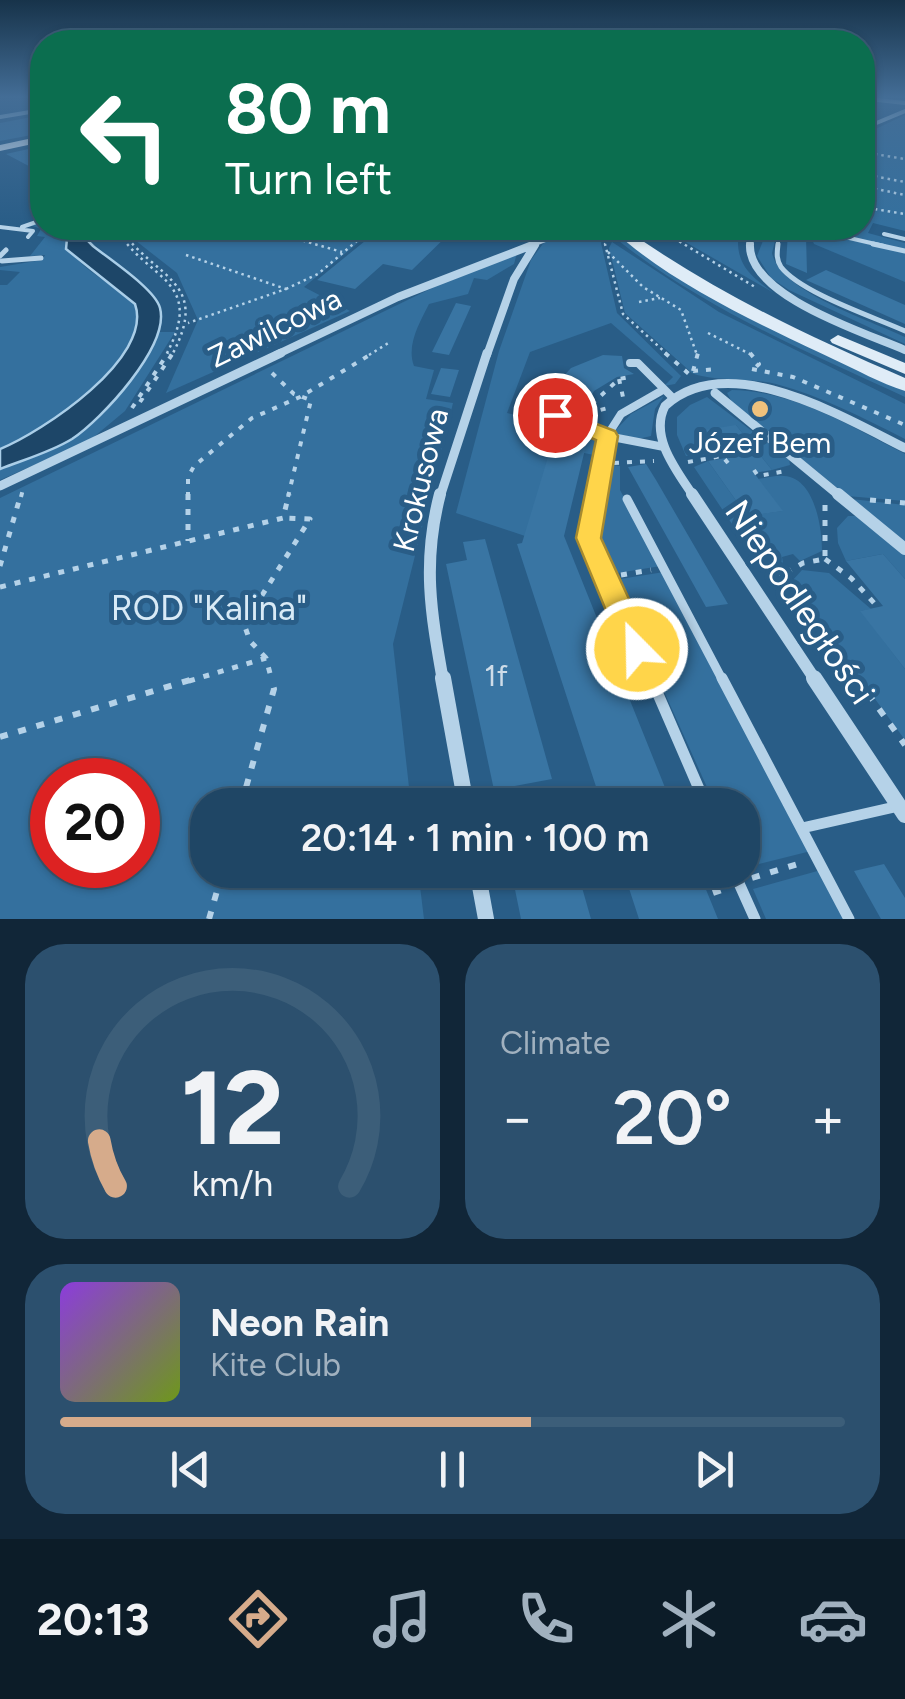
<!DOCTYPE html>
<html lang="en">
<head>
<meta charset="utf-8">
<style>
  body { margin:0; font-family:Figtree,sans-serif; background:#2c506e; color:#f1f3f6; height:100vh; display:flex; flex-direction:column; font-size:38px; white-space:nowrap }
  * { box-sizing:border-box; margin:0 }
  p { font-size:32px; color:#a1b1bf }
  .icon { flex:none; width:55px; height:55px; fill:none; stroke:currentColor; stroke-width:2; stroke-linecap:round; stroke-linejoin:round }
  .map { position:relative; height:919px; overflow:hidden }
  .sheet { display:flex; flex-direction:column; gap:25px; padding:25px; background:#112638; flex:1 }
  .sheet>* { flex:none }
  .top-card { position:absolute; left:30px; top:30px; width:845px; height:210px; border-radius:40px; box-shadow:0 2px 8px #0004,0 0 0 2px #3c5e79; background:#0b6e4f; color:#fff; overflow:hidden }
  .speed { position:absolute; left:30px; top:758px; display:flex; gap:20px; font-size:50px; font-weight:700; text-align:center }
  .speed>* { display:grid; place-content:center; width:130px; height:130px; border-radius:50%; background:#1f4665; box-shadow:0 2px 8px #0004,0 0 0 2px #3c5e79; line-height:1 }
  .speed .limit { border:15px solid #d22; background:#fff; color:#111 }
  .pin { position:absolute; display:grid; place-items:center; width:85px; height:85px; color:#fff; margin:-42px; border:5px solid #fff; border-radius:50%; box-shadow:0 2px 10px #0007 }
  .me { position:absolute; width:110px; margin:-55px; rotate:337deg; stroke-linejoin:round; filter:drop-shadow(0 0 8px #0008) }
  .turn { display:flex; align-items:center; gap:35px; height:210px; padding:0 30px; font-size:45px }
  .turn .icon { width:130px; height:130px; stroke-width:2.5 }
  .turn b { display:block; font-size:70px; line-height:85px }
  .big { font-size:75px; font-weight:600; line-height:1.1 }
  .sheet .widget { flex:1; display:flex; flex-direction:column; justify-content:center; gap:15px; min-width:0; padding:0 35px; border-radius:40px; background:#2c506e }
  .sheet .dial { align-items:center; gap:0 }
  .dial svg { height:260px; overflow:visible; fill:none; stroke:#3c5e79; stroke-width:7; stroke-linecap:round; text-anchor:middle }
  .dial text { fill:#f1f3f6; stroke:none }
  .song { display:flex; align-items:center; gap:30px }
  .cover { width:120px; height:120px; border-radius:15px; background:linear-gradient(135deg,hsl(270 70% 55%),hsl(80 70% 35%)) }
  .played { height:10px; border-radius:5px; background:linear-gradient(90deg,#d6ab8b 60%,#3c5e79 60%) }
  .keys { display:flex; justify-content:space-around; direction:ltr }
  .heat { display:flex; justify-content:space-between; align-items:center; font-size:55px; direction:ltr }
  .sheet .tiles { flex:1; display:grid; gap:25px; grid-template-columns:1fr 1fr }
  .widget:last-child { grid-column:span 2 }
  .trip { position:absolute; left:190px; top:788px; width:570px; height:100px; border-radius:40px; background:#1f4665; box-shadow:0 2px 8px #0004,0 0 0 2px #3c5e79; font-weight:600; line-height:100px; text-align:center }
  .tabs { display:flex; height:160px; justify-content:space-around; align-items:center; background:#0c1c28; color:#a1b1bf }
  .tabs .icon { width:70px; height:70px }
  .tabs .current { color:#d6ab8b }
  .tabs b { font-size:45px; color:#f1f3f6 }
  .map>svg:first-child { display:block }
</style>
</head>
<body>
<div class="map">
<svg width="905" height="919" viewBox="0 0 905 919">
  <rect width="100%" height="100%" fill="#295d87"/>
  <!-- green -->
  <path fill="#34709e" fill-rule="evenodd" d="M 905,115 L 905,231 L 873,223 L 868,233 L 905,243 L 905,282 L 814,244 L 810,235 L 778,229 L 772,253 C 780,292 870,320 905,337 L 905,344 L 789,290 L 771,278 L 757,256 L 768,228 L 862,228 L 863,135 Z
    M 42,222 L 42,228 L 68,228 C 59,263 114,282 135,304 C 153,358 42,432 0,449 L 0,285 L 7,285 L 20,272 L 0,270 L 0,267 L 42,260 L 45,255 L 30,256 L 45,237 L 37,236 L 41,229 L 30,225 Z
    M 128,228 L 376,228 L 304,287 L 350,311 L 166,393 L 198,320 L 177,273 L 131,237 Z
    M 582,228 L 595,230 L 604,238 L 601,243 L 617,313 L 681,376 L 675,384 L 664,386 L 673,377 L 611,323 L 530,352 L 507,413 L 591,432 L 602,439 L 599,456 L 584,453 L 525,536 L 456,513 L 499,351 L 531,260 L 545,241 Z
    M 603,228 L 847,365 L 905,391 L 905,397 C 802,350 690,302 603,228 Z
    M 661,228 L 739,228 C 734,262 747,274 774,293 Z
    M 612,242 L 719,312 L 905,404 L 905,439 C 863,418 822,396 776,384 C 752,378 709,381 692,373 L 625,313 L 609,248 Z
    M 517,253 L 514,264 L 487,280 L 474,278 L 468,294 L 429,304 C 420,322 406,345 414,366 L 434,370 L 426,399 L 453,403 L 393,644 L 411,805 L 208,805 L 208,870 L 418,870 L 424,919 L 0,919 L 0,498 L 457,276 ZM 52,780 L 138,780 L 138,865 L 52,865 Z
    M 158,332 L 175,332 L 125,411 L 89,441 L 0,480 L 0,469 C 76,439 123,410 158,332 Z
    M 732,390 C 794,391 852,427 905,454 L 905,501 L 847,496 L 732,402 L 727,393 Z
    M 664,396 L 655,409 L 651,436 L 638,439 L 613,433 L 631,414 Z
    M 707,397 L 789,459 L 790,465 L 772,470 L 736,425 L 723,454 L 686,456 L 677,435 L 677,417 L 690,405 Z
    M 708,461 L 747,516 L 782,511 L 758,479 C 766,478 776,475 784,476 C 815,478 822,528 822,551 L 800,561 L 793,554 L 782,557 L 783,563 L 773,558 L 764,545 L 736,530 L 694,467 Z
    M 612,465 L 620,466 L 620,490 L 661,566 L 611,574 L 595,538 Z
    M 851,499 L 905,505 L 905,543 Z
    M 848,516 L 858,516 L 905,555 L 905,579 L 883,554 L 846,561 L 838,543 L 837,528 Z
    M 802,570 L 829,573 L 871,609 L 861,611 L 905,669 L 905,740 L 794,588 L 792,581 Z
    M 664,572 L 811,851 L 743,868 L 742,805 L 715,805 L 614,580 Z
    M 821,870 L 847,919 L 766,919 L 753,889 Z"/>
  <!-- water -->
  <path fill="#1d4668" stroke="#aacee8" stroke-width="2.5" d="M 68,228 L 88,228 L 85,238 L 93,246 C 109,259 155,289 160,308 C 170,346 101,420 72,439 C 51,452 23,460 0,469 L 0,449 C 42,432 154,358 135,304 L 66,249 Z"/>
  <!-- building -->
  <path fill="#3975a3" d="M 32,117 L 42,127 L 42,133 L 0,141 L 0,123 Z
    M 42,146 L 42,173 L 6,154 Z
    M 381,228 L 455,228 L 412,270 L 383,264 L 355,289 L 317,280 Z
    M 788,232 L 806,236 L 807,273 L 786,264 Z
    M 826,270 L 905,305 L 905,324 L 806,280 Z
    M 456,303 L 471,306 L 449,355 L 432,352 Z
    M 603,355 L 622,356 L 624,368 L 634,374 L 617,377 L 594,391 L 586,406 L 548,393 L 571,368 Z
    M 441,368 L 459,370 L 450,397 L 431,394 Z
    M 736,425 L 772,470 L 754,473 L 783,511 L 747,516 L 708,461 L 726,458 L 705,430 Z
    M 555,434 L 587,441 L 564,536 L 672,805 L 602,805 L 517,544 L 522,543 Z
    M 646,464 L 656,480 L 728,604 L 706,607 L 628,467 Z
    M 485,539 L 552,779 L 494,790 L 446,564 L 467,560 L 463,542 Z
    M 883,554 L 905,579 L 905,669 L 860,611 L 883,606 L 846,561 Z
    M 884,864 L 905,898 L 905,919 L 881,919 L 854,871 Z
    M 511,870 L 577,870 L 591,919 L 521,919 Z
    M 623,870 L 698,870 L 718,919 L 639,919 Z"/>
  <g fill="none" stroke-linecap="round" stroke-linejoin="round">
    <!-- path-far3 -->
    <path stroke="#b5d2e8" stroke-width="2.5" stroke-dasharray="2.5 4" stroke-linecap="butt" d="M 862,152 L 905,159
      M 862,161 L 871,163
      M 862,174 L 905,182
      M 862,186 L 905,195
      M 862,207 L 905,214
      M 116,228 C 146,281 207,278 166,355
      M 120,228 C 154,279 212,280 172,355
      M 259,228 L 342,252
      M 657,228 L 755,287
      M 610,239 L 605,244 L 623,314 L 668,355
      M 608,252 L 643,287 L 681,310 L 697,355
      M 186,255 L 286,289 L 188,323
      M 286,289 L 318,274 L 372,228
      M 639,302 L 660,298
      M 708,333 L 752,355
      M 369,355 L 390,342"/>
    <!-- path-far2 -->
    <path stroke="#b5d2e8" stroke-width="4" stroke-dasharray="5 8" stroke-linecap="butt" d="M 665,353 L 689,374
      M 750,353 L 759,364 L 754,369
      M 752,369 L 793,377 L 905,425
      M 693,371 L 698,353
      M 693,371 L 717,369
      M 272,373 L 294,394 L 311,400 L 288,497
      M 619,379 L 623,397
      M 140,402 L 173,353
      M 132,408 L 168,353
      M 582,413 L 619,379 L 629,377
      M 588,413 L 608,408
      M 688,462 L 722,456 L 728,463
      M 614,463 L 654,461
      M 754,470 L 758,476 L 786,471
      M 21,497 L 23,489
      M 188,497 L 188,477 L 194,466 L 252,418 L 300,397 L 373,353"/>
    <!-- path-far1 -->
    <path stroke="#b5d2e8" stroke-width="5" stroke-dasharray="6 9" stroke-linecap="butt" d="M 188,494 L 188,541
      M 870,500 L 905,503
      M 825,505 L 825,559 L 803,563 L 782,575 L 859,681
      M 738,533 L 759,546 L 781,574
      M 825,559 L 851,578 L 875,604
      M 0,566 L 21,494
      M 621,575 L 651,570
      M 0,587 L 283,518 L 289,494
      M 266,658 L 250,641 L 244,624 L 310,519 L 286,518
      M 189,681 L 266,658 L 272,681"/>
    <!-- path -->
    <path stroke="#b5d2e8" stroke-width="6" stroke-dasharray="8 11" stroke-linecap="butt" d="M 857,678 L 905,745
      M 0,737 L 197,678
      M 241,805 L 274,689 L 271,678
      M 752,878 L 801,863
      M 713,893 L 727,888
      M 209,919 L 223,870"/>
    <!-- service-far4 -->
    <path stroke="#b5d2e8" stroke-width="4" d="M 0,117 L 42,110
      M 0,227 L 33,231 L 28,237
      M 22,227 L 42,220
      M 806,228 L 884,246
      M 884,234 L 905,239
      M 527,235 L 538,241
      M 778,246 L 778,236"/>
    <!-- service-far3 -->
    <path stroke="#b5d2e8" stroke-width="5" d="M 778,244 C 777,253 776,259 781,267 C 801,293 874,317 905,331
      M 873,244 L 905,251
      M 0,256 L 6,250
      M 2,261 L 41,258"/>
    <!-- service-far2 -->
    <path stroke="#b5d2e8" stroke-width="8" d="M 630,363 L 638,363 L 673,398
      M 559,403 L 555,415 L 607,436 L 621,414 L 661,391
      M 596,497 L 607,436 L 664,447"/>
    <!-- service-far1 -->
    <path stroke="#b5d2e8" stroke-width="9" d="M 597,494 L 589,538 L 652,681
      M 627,499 L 723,681"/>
    <!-- service -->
    <path stroke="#b5d2e8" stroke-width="11" d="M 651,678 L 706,805
      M 722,678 L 849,919
      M 802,828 L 899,806
      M 733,870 L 755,919"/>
    <!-- minor-far5 -->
    <path stroke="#b5d2e8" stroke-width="4" d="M 869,99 L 905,103
      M 862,129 L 905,111"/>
    <!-- minor-far4 -->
    <path stroke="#b5d2e8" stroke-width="5" d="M 529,246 L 575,228
      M 749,246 L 752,228"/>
    <!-- minor-far3 -->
    <path stroke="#b5d2e8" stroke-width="8" d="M 750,244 C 747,296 866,333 905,350
      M 276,355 L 398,297 L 535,244
      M 487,355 L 514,279 L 535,245"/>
    <!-- minor-far2 -->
    <path stroke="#b5d2e8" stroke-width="9" d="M 715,393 L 841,497
      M 0,486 L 281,353
      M 440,497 L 487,353
      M 694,497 C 677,471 649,437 665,406 C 728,348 843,417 905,448"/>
    <!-- minor-far1 -->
    <path stroke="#b5d2e8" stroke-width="12" d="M 440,494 C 422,563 431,613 443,681
      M 692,494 L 816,681
      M 838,494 L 905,549"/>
    <!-- minor -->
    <path stroke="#b5d2e8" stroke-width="16" d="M 443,678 L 466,805
      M 814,678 L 905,815
      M 477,870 L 486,919"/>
    <!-- secondary -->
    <path fill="#dfecf7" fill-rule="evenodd" d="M 42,136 L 42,142 L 0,151 L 0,145 Z
      M 611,228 L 624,228 C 711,290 807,336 905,378 L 905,391 C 880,383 857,370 833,359 C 763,326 667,282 611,228 Z
      M 838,335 L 905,363 L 905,374 L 832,343 L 830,340 Z"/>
  </g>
  <!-- sky -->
  <linearGradient id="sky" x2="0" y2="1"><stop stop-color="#17334a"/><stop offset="0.43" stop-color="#436d96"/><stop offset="1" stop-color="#436d96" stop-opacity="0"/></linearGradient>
  <rect width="905" height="225" fill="url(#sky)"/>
  <!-- route -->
  <path fill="#ffd54a" stroke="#a68a30" stroke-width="2.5" d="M 555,408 L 615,431 L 618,436 L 601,538 L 652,649 L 648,659 L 637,664 L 626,659 L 576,538 L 596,440 L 548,420 L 545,415 Z"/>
  <!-- markers -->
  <circle fill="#efc17c" stroke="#295d87" stroke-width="4" cx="760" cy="409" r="10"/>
  <g text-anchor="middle" stroke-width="10" stroke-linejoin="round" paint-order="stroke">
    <!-- street labels -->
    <g font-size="30" fill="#fff" stroke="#295d87">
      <text transform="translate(275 328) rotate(-26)" y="10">Zawilcowa</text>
      <text transform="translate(421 480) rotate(-76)" y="10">Krokusowa</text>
    </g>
    <!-- poi labels -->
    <g font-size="30" fill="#fff" stroke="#295d87">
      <text x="760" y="453">Józef Bem</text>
    </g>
    <!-- near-number labels -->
    <g font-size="30" fill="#cedce8">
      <text x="496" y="686">1f</text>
    </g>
    <!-- near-street labels -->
    <g font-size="35" fill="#fff" stroke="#295d87">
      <text transform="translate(800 602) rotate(56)" y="12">Niepodległości</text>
    </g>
    <!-- near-park labels -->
    <g font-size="35" fill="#d8eaf6" stroke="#295d87">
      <text x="209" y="620">ROD "Kalina"</text>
    </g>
  </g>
</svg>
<div class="speed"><div class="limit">20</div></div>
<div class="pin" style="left:555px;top:415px;background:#d93025"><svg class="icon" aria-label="arrive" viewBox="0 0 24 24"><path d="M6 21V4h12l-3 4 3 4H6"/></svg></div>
<svg class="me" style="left:637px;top:649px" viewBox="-20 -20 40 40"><circle r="17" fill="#ffd54a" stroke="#fff" stroke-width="3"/><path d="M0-11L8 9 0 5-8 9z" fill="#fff"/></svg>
<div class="trip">20:14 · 1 min · 100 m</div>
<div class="top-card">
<div class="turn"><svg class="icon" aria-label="left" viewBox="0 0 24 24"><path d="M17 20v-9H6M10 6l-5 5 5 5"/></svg><div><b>80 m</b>Turn left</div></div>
</div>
</div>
<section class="sheet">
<div class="tiles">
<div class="widget dial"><svg viewBox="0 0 100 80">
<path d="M14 69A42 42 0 1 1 86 69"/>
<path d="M14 69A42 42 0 0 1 9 55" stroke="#d6ab8b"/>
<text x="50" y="56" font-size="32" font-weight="700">12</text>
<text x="50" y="72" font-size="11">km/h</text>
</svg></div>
<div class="widget"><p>Climate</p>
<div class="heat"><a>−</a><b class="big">20°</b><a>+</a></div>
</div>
<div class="widget">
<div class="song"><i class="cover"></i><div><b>Neon Rain</b><p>Kite Club</p></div></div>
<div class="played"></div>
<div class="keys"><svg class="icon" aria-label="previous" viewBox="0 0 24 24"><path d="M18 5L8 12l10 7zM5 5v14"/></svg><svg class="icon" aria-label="pause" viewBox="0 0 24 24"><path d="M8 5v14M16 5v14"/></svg><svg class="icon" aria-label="next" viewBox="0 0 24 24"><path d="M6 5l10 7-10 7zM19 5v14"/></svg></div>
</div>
</div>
</section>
<nav class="tabs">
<b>20:13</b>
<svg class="icon current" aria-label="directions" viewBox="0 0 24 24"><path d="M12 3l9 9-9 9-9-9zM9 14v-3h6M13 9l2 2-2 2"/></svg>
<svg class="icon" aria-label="music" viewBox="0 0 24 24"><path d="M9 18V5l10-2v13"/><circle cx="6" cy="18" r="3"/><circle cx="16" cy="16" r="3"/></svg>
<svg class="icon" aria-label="phone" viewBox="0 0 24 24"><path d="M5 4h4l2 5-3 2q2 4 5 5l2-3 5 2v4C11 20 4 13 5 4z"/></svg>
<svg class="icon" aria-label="climate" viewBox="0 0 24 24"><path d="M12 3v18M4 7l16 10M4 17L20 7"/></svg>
<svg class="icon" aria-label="car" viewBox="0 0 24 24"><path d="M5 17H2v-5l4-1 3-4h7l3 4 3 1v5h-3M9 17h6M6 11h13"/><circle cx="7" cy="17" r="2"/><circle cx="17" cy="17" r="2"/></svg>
</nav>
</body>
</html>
